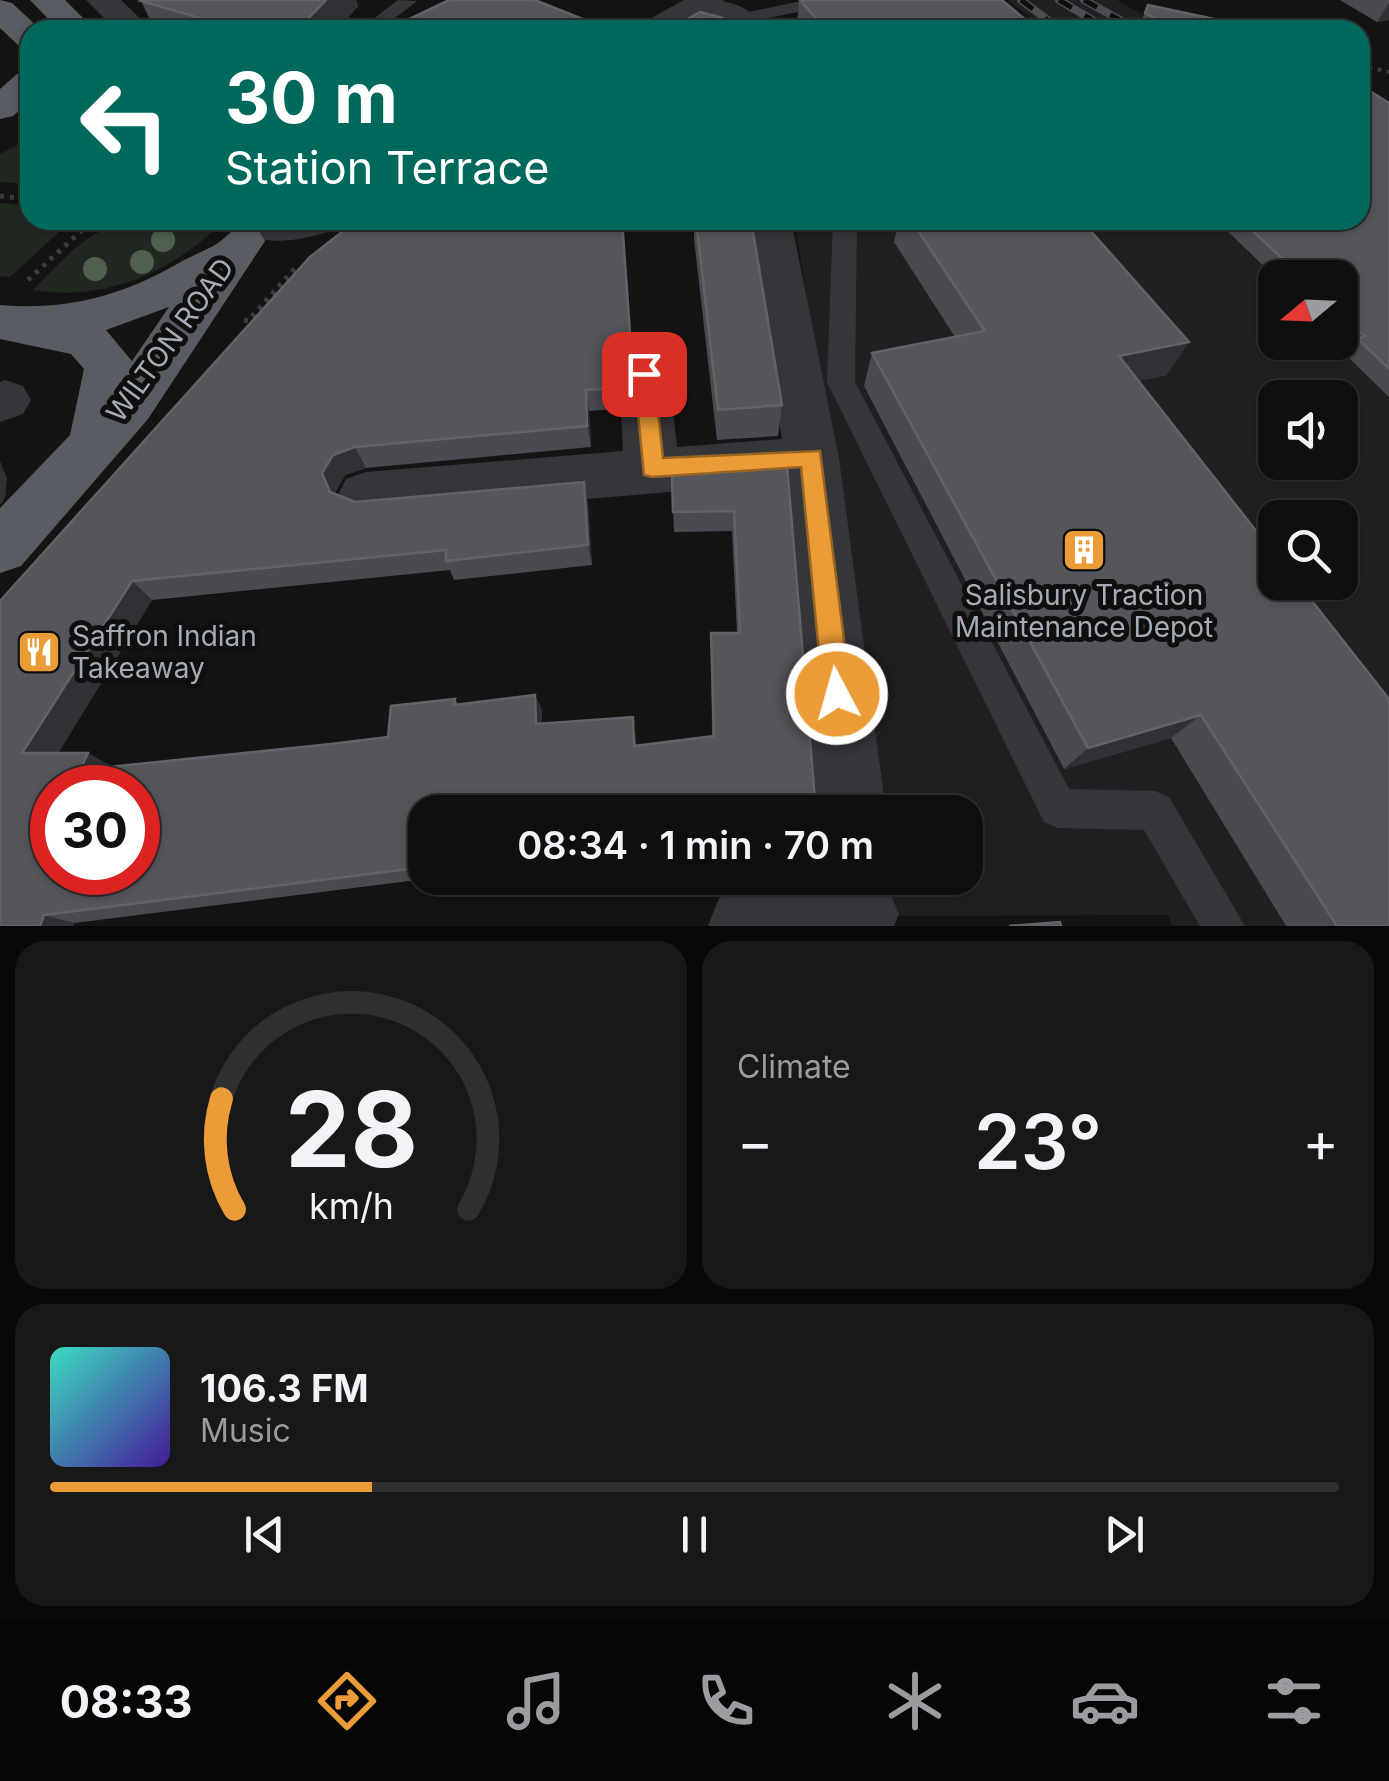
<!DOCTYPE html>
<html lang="en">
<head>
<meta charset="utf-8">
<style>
  body { margin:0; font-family:Inter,sans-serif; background:#181819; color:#f1f3f6; height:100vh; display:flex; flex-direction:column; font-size:38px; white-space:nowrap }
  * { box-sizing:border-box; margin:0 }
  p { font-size:32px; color:#9b9c9f }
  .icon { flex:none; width:55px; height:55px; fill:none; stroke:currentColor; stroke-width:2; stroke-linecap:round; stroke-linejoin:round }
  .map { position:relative; height:926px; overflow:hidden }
  .details { display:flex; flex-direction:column; gap:15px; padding:15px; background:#080809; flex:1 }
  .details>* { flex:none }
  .hud { position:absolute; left:20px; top:20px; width:1350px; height:210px; border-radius:30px; box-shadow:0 2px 8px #0004,0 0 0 2px #2f2f30; background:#00695c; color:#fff; overflow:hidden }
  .needle { width:65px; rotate:251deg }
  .controls { position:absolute; left:1258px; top:260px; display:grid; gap:20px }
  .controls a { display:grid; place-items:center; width:100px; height:100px; border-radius:20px; background:#0f0f10; box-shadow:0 2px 8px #0004,0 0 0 2px #2f2f30; font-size:50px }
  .speed { position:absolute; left:30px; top:765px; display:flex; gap:20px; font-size:50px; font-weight:700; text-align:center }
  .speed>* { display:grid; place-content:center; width:130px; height:130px; border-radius:50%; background:#0f0f10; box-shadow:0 2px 8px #0004,0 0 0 2px #2f2f30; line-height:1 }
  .speed .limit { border:15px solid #d22; background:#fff; color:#111 }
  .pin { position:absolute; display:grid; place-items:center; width:85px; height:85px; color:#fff; margin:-42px; border-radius:20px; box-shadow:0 5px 15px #0006 }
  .me { position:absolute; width:110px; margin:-55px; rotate:354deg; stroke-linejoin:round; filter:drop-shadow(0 0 8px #0008) }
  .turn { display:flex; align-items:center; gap:35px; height:210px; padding:0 40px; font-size:45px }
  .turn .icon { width:130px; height:130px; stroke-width:2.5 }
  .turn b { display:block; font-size:70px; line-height:85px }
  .big { font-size:75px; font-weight:600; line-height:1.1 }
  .details .widget { flex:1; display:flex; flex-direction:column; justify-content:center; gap:15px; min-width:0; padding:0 35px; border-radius:30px; background:#181819 }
  .details .dial { align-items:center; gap:0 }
  .dial svg { height:260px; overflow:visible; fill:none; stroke:#2f2f30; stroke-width:7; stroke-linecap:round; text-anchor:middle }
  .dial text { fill:#f1f3f6; stroke:none }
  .song { display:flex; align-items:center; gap:30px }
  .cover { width:120px; height:120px; border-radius:15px; background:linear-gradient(135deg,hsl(170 70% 55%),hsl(260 70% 35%)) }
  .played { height:10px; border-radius:5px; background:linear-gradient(90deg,#eb9c36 25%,#2f2f30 25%) }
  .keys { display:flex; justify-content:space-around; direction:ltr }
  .heat { display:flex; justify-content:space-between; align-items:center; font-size:55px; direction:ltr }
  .details .tiles { flex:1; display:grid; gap:15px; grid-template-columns:1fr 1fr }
  .widget:last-child { grid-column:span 2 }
  .trip { position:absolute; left:408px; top:795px; width:575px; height:100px; border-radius:30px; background:#0f0f10; box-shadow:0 2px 8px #0004,0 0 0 2px #2f2f30; font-weight:600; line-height:100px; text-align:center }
  .tab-bar { display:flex; height:160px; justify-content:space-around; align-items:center; background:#060606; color:#9b9c9f }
  .tab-bar .icon { width:70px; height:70px }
  .tab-bar .active { color:#eb9c36 }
  .tab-bar b { font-size:45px; color:#f1f3f6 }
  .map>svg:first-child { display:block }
</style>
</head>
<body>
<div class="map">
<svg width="1389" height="926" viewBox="0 0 1389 926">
  <rect width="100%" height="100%" fill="#141415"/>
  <!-- built -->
  <path fill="#202022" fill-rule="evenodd" d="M 1007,0 L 1117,0 L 1160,25 L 1188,30 L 1047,30 Z
    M 1389,124 L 1389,926 L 1172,926 L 1168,915 L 884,916 L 879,878 L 965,878 L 965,812 L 872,812 L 839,514 L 795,220 L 1360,220 ZM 1275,278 L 1340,278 L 1340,342 L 1275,342 ZM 1275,398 L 1340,398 L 1340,462 L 1275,462 ZM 1275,518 L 1340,518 L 1340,582 L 1275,582 Z"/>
  <!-- green -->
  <path fill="#202820" d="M 30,138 L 30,184 L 0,182 L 0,154 Z
    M 0,203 L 30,206 L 30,220 L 70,222 L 10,277 L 0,276 Z
    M 181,220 L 218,227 C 167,274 102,302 33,290 C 90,232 97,220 181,220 Z"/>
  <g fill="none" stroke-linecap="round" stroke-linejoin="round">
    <!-- path-far1 -->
    <path stroke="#3b3d41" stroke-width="4" stroke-dasharray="4 5" stroke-linecap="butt" d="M 1360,65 L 1389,72"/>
    <!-- path -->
    <path stroke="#3b3d41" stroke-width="5" stroke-dasharray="4 6" stroke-linecap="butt" d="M 0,196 L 30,199
      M 28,280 L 93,220
      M 244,320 L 248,321 L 297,266"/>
    <!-- service -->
    <path fill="#35363a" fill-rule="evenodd" d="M 398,0 L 417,1 L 380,30 L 359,30 Z
      M 806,0 L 840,0 L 831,5 L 740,24 L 731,19 L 734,15 Z
      M 317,220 L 351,220 L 347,225 C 321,236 264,252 242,229 C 259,213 295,229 317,220 Z
      M 833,220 L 857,220 L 855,382 L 1069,789 L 1155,791 L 1169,797 L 1245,926 L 1200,926 L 1144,830 L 1058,828 L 1044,822 L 827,382 Z"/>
    <!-- minor -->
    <path fill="#35363a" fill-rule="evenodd" d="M 86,0 L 121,0 L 152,30 L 116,30 Z
      M 692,0 C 725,0 747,1 767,30 L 732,30 Z
      M 749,220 L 791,220 L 839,458 L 886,812 L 814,812 L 787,482 L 366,518 L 346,511 L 338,495 L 346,479 L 366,472 L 623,451 L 619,374 L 626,361 L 644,355 L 662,361 L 669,374 L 677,447 L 782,439 Z
      M 5,380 L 23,386 L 31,400 L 23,414 L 0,422 L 0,382 Z
      M 839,878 L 865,878 L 887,887 L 899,914 L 894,926 L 708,926 L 719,898 L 747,887 Z"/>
    <!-- tertiary -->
    <path fill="#35363a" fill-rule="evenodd" d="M 684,0 L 724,0 C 704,28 668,30 637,30 L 642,23 Z"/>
    <!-- trunk -->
    <path fill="#595c62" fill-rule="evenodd" d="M 0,0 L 12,3 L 41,30 L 30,30 L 30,48 L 18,45 L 0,28 Z
      M 30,0 L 65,0 L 95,30 L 59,30 Z
      M 30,71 L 30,101 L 13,116 L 0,119 L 0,89 L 17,74 Z
      M 243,227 L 259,231 L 265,241 L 148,419 L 21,566 L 0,573 L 0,508 L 70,435 L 84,369 L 71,354 L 0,339 L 0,305 C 65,311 121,296 177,264 C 187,258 213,247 218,243 C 229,235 229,231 243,227 ZM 169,307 L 132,361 L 106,330 Z"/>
    <!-- rail casing -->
    <g stroke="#4c4e53" stroke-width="8">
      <path id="rail" d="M 1021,0 L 1061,30
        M 1059,0 L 1094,21
        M 1084,0 L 1138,30"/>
    </g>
    <!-- rail -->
    <use href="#rail" stroke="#0f0f10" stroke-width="5" stroke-dasharray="15" stroke-linecap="butt"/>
  </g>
  <!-- trees -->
  <g fill="#4f614e">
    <circle cx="163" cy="240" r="12"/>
    <circle cx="142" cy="262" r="12"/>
    <circle cx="95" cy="269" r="12"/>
  </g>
  <!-- wall -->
  <path fill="#4a4b50" d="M 144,0 L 356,0 L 358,6 L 337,30 L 155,30 L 141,1 Z
    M 799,0 L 1024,30 L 802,30 L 797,24 Z
    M 1340,0 L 1389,0 L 1389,20 L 1377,22 Z
    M 1148,5 L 1266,30 L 1144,30 L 1139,27 Z
    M 1389,103 L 1389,397 L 1345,354 L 1350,349 L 1340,340 L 1340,278 L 1276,278 L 1216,220 L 1360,220 Z
    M 694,220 L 751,220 L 782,405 L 778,436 L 717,440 L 694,239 Z
    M 899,220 L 1081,220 L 1167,375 L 1138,381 L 1389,926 L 1286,926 L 1171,738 L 1064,769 L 864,386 L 872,353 L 955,337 L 894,242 Z
    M 310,257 L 632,355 L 623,359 L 616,372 L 617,409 L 589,411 L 591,447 L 366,468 L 345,475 L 335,493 L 355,502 L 588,503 L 592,565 L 454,580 L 450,570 L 152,600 L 58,753 L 113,767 L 388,737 L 455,699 L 458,704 L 535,695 L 542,710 L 542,724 L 635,732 L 636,745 L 712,736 L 711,633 L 737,633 L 732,531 L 674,532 L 672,475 L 787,465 L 815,800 L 425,812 L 425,878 L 433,878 L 74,923 L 73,926 L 0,926 L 0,601 Z
    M 687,878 L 739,878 L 687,879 Z"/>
  <!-- shaded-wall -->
  <path fill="#303134" d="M 326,0 L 356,0 L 358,6 L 337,30 L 297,30 Z
    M 1389,3 L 1389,20 L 1377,22 Z
    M 1027,21 L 1024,30 L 978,30 Z
    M 622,220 L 632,355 L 623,359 L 616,372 L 617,409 L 613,350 Z
    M 1189,342 L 1167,375 L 1100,389 L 1119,356 Z
    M 586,390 L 589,411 L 591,447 L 587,426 Z
    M 355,447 L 366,468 L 345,475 L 335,493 L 330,492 L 322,473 L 333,455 Z
    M 0,461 L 7,478 L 5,498 L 0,505 Z
    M 584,482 L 588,503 L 592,565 L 588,545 Z
    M 132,581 L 152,600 L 49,767 L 22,753 Z
    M 535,695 L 542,710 L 542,739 L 536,724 Z
    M 1201,715 L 1171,738 L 1064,769 L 1088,748 Z
    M 88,753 L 113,767 L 80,770 Z
    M 44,915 L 74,923 L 73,926 L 40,926 Z"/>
  <!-- building -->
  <path fill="#54565b" stroke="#616369" stroke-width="2.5" fill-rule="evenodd" d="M 144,0 L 326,0 L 297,30 L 196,30 L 207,20 L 141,1 Z
    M 449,0 L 535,0 L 610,30 L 405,30 L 395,26 Z
    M 800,0 L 1002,0 L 1027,21 L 978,30 L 826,30 Z
    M 1148,5 L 1266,30 L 1175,30 L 1145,13 Z
    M 700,12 L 723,18 L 728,30 L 668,30 Z
    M 1360,85 L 1389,103 L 1389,369 L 1358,339 L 1365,336 L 1340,313 L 1340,278 L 1303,278 L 1241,220 L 1360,220 Z
    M 357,220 L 622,220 L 630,333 L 621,337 L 613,350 L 615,388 L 586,390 L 587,426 L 355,447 L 333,455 L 322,473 L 330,492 L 355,502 L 584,482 L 588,545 L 446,561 L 446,550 L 132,581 L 22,753 L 88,753 L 80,770 L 331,744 L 388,737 L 391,706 L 455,699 L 454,705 L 535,695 L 536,724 L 633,717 L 634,746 L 714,736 L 711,633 L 740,633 L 734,511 L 673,512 L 672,475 L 787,465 L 815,800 L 840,803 L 841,812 L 425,812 L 425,867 L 44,915 L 40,926 L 0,926 L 0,601 L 310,257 ZM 52,788 L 138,788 L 138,872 L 52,872 Z
    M 696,220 L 751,220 L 782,405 L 718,410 Z
    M 911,220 L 1081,220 L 1189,342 L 1119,356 L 1275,555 L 1275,582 L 1297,582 L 1389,699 L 1389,926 L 1337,926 L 1201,715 L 1088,748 L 872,353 L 985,331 Z
    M 1060,922 L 1061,926 L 1009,926 Z"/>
  <!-- route -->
  <path fill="#eb9c36" stroke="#996523" stroke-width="2.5" d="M 644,366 L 654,374 L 663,458 L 820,451 L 851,694 L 847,704 L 837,708 L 827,704 L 823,694 L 801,467 L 652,477 L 644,475 L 634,374 Z"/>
  <!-- icons -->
  <defs>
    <g id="building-square" transform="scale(2.25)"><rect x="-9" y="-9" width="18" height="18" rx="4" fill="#eb9c36" stroke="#0f0f10"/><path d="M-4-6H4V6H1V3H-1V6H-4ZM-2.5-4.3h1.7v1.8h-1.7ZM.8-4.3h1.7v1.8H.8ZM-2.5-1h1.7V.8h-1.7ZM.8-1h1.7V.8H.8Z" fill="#fff"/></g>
    <g id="restaurant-square" transform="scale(2.25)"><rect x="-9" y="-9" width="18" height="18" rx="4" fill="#eb9c36" stroke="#0f0f10"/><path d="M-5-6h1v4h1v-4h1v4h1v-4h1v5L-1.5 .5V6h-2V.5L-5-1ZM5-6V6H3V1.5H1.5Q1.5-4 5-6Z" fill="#fff"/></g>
  </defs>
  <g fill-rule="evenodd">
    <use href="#building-square" x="1084" y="550"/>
    <use href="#restaurant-square" x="39" y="652"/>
  </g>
  <g text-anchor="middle" stroke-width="10" stroke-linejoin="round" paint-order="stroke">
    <!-- street labels -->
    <g font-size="28" fill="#a6acb5" stroke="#0f0f10">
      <text transform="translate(170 340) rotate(-54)" y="10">WILTON ROAD</text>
    </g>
    <!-- poi labels -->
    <g font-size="28" fill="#a6acb5" stroke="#0f0f10">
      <text x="1084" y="605">Salisbury Traction<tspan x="1084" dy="32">Maintenance Depot</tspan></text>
      <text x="72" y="646" text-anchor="start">Saffron Indian<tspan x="72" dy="32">Takeaway</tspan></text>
    </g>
  </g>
</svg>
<div class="controls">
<a><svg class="needle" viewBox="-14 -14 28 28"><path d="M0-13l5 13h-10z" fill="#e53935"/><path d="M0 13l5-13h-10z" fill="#9b9c9f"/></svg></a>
<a><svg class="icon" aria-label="sound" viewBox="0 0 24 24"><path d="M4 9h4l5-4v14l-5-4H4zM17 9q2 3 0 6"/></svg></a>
<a><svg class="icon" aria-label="search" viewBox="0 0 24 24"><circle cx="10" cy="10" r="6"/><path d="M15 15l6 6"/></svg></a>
</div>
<div class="speed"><div class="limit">30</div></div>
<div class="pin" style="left:644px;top:374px;background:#d93025"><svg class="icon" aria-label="arrive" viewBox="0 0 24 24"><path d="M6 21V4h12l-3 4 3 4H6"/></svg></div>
<svg class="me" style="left:837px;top:694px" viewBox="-20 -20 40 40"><circle r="17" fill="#eb9c36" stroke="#fff" stroke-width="3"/><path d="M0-11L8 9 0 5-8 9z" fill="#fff"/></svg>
<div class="trip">08:34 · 1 min · 70 m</div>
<div class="hud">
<div class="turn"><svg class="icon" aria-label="left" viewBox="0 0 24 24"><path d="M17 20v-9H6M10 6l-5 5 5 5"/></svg><div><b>30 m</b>Station Terrace</div></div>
</div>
</div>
<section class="details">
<div class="tiles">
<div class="widget dial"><svg viewBox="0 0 100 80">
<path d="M14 69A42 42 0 1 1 86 69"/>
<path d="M14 69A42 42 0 0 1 10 35" stroke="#eb9c36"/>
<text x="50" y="56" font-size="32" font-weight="700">28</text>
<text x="50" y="72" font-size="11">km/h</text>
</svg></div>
<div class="widget"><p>Climate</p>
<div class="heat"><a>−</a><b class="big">23°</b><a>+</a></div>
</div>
<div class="widget">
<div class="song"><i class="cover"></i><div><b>106.3 FM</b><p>Music</p></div></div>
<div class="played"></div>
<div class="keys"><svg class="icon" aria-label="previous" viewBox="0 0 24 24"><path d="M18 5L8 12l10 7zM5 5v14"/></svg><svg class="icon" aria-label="pause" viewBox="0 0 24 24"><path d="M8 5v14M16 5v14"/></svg><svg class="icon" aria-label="next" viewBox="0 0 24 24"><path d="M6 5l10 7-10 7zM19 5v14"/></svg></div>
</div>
</div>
</section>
<nav class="tab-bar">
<b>08:33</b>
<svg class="icon active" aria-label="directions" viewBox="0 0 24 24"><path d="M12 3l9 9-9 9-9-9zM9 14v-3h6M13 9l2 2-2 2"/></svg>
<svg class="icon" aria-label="music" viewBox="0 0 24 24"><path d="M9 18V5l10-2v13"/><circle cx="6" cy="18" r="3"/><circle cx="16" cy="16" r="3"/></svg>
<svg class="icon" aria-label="phone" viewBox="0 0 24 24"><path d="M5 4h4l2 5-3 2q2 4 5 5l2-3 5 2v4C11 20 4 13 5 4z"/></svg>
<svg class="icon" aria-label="climate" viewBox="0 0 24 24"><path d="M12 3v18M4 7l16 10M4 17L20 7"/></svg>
<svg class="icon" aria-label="car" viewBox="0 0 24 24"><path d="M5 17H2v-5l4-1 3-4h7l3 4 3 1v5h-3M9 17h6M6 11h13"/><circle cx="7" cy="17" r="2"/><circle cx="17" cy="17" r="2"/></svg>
<svg class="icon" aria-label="filters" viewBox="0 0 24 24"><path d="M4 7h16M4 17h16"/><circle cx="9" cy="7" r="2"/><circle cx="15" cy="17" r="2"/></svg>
</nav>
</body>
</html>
